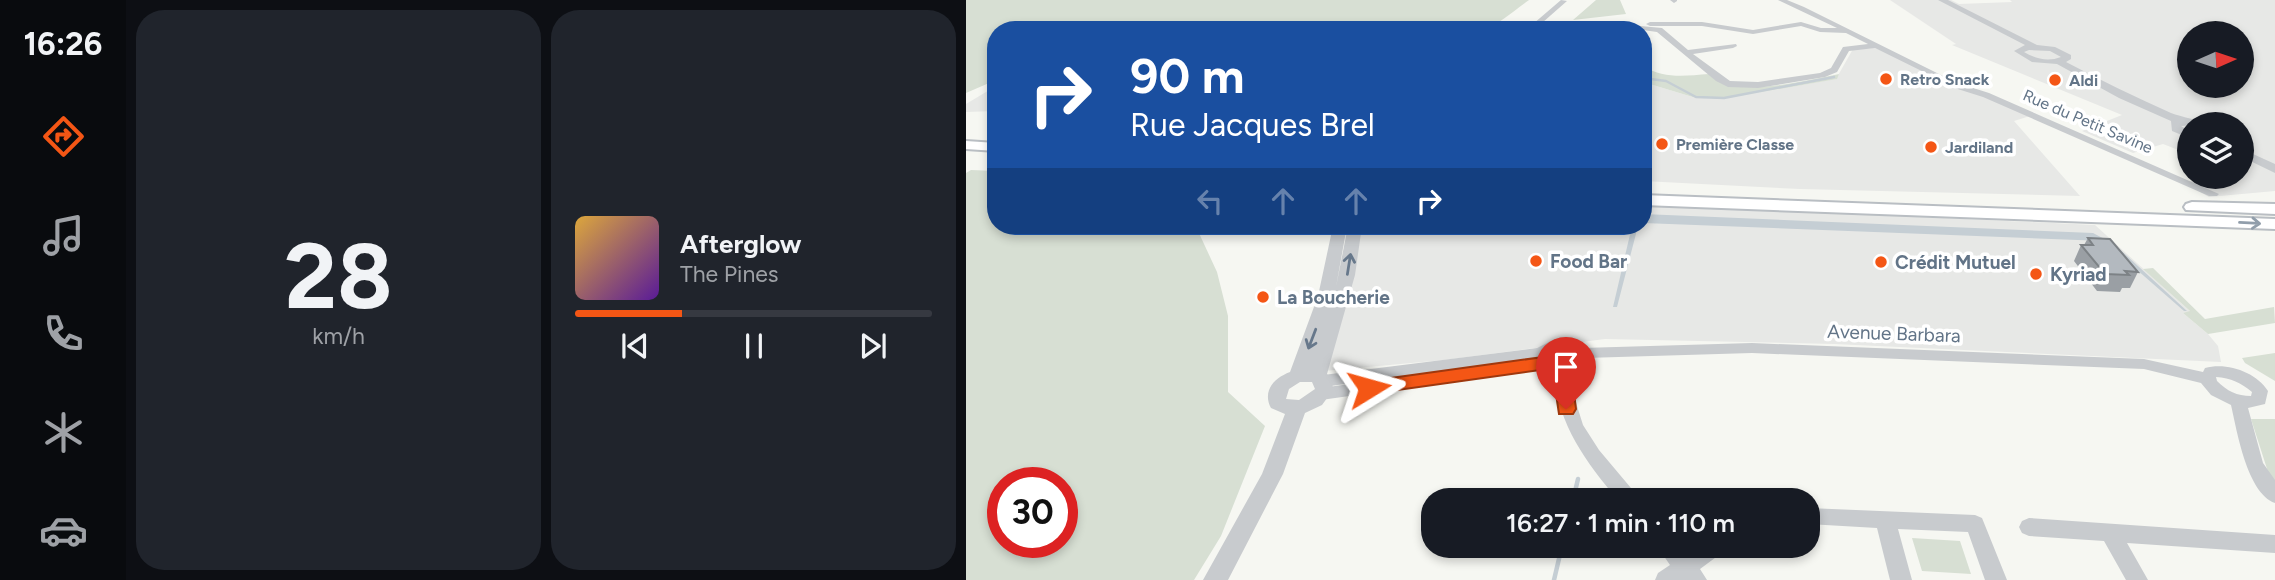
<!DOCTYPE html>
<html lang="fr">
<head>
<meta charset="utf-8">
<style>
  body { margin:0; font-family:Figtree,sans-serif; background:#20242c; color:#f1f3f6; height:100vh; display:flex; flex-direction:column; font-size:26px; white-space:nowrap }
  * { box-sizing:border-box; margin:0 }
  p { font-size:23px; color:#9ea1a6 }
  .icon { flex:none; width:38px; height:38px; fill:none; stroke:currentColor; stroke-width:2; stroke-linecap:round; stroke-linejoin:round }
  .map { position:relative; flex:1; overflow:hidden }
  .details { display:flex; flex-direction:column; gap:10px; padding:10px; background:#0d0f14; width:840px }
  .details>* { flex:none }
  .guide { position:absolute; left:21px; top:21px; width:665px; height:214px; border-radius:28px; box-shadow:0 4px 10px #0003; background:#1a4fa0; color:#fff; overflow:hidden }
  .needle { width:46px; rotate:87deg }
  .tools { position:absolute; left:1211px; top:21px; display:grid; gap:14px }
  .tools a { display:grid; place-items:center; width:77px; height:77px; border-radius:50%; background:#171b24; box-shadow:0 4px 10px #0003; font-size:35px }
  .speed { position:absolute; left:21px; top:467px; display:flex; gap:14px; font-size:35px; font-weight:700; text-align:center }
  .speed>* { display:grid; place-content:center; width:91px; height:91px; border-radius:50%; background:#171b24; box-shadow:0 4px 10px #0003; line-height:1 }
  .speed .limit { border:10px solid #d22; background:#fff; color:#111 }
  .pin { position:absolute; display:grid; place-items:center; width:60px; height:60px; color:#fff; margin:-72px -30px; border-radius:50% 50% 50% 0; rotate:-45deg; box-shadow:0 0 7px #0007 }
  .pin .icon { rotate:45deg }
  .me { position:absolute; width:77px; margin:-38px; rotate:82deg; stroke-linejoin:round; filter:drop-shadow(0 0 5px #0008) }
  .turn { display:flex; align-items:center; gap:24px; height:147px; padding:0 28px; font-size:32px }
  .turn .icon { width:91px; height:91px; stroke-width:2.5 }
  .turn b { display:block; font-size:49px; line-height:60px }
  .lanes { display:flex; align-items:center; height:66px; padding:0 28px; background:#0003; justify-content:center; gap:35px; direction:ltr }
  .lanes .off { opacity:.35 }
  .details .widget { flex:1; display:flex; flex-direction:column; justify-content:center; gap:10px; min-width:0; padding:0 24px; border-radius:28px; background:#20242c }
  .details .dial { align-items:center; gap:0 }
  .dial b { font-size:91px; line-height:1 }
  .song { display:flex; align-items:center; gap:21px }
  .cover { width:84px; height:84px; border-radius:10px; background:linear-gradient(135deg,hsl(40 70% 55%),hsl(270 70% 35%)) }
  .played { height:7px; border-radius:4px; background:linear-gradient(90deg,#f45615 30%,#363941 30%) }
  .keys { display:flex; justify-content:space-around; direction:ltr }
  .details .tiles { flex:1; display:grid; gap:10px; grid-template-columns:repeat(2,1fr) }
  .trip { position:absolute; left:455px; top:488px; width:399px; height:70px; border-radius:28px; background:#171b24; box-shadow:0 4px 10px #0003; font-weight:600; line-height:70px; text-align:center }
  main { display:flex; flex:1; min-height:0 }
  .tabs { display:flex; flex-direction:column; width:126px; justify-content:space-around; align-items:center; background:#090b0e; color:#9ea1a6 }
  .tabs .icon { width:49px; height:49px }
  .tabs .current { color:#f45615 }
  .tabs b { font-size:32px; color:#f1f3f6 }
  .map>svg:first-child { display:block }
</style>
</head>
<body>
<main>
<nav class="tabs">
<b>16:26</b>
<svg class="icon current" aria-label="directions" viewBox="0 0 24 24"><path d="M12 3l9 9-9 9-9-9zM9 14v-3h6M13 9l2 2-2 2"/></svg>
<svg class="icon" aria-label="music" viewBox="0 0 24 24"><path d="M9 18V5l10-2v13"/><circle cx="6" cy="18" r="3"/><circle cx="16" cy="16" r="3"/></svg>
<svg class="icon" aria-label="phone" viewBox="0 0 24 24"><path d="M5 4h4l2 5-3 2q2 4 5 5l2-3 5 2v4C11 20 4 13 5 4z"/></svg>
<svg class="icon" aria-label="climate" viewBox="0 0 24 24"><path d="M12 3v18M4 7l16 10M4 17L20 7"/></svg>
<svg class="icon" aria-label="car" viewBox="0 0 24 24"><path d="M5 17H2v-5l4-1 3-4h7l3 4 3 1v5h-3M9 17h6M6 11h13"/><circle cx="7" cy="17" r="2"/><circle cx="17" cy="17" r="2"/></svg>
</nav>
<section class="details">
<div class="tiles">
<div class="widget dial"><b>28</b><p>km/h</p></div>
<div class="widget">
<div class="song"><i class="cover"></i><div><b>Afterglow</b><p>The Pines</p></div></div>
<div class="played"></div>
<div class="keys"><svg class="icon" aria-label="previous" viewBox="0 0 24 24"><path d="M18 5L8 12l10 7zM5 5v14"/></svg><svg class="icon" aria-label="pause" viewBox="0 0 24 24"><path d="M8 5v14M16 5v14"/></svg><svg class="icon" aria-label="next" viewBox="0 0 24 24"><path d="M6 5l10 7-10 7zM19 5v14"/></svg></div>
</div>
</div>
</section>
<div class="map">
<svg width="1309" height="580" viewBox="0 0 1309 580">
  <rect width="100%" height="100%" fill="#f6f7f2"/>
  <!-- built -->
  <path fill="#e7e8e6" fill-rule="evenodd" d="M 924,0 L 985,0 L 993,4 L 1046,2 L 1044,0 L 1309,0 L 1309,191 L 1243,197 L 1220,184 L 1232,177 L 1276,177 L 1276,124 L 1223,124 L 1223,154 L 1197,144 L 1167,153 L 1116,131 L 1156,115 L 986,45 L 990,44 ZM 1223,33 L 1276,33 L 1276,86 L 1223,86 Z
    M 909,48 L 1070,114 L 1048,121 L 1114,196 L 834,189 L 677,181 L 677,82 L 730,98 L 761,98 L 870,79 L 887,49 Z
    M 30,86 L 30,111 L 0,112 L 0,104 Z
    M 677,204 L 1129,225 L 1225,312 L 1217,313 L 1242,334 L 1252,346 L 1255,362 L 868,344 L 639,339 L 478,360 L 347,372 L 384,279 L 389,226 L 677,226 Z"/>
  <!-- green -->
  <path fill="#d7dfd3" fill-rule="evenodd" d="M 0,0 L 563,0 C 556,5 525,29 520,30 L 30,30 L 30,80 L 0,93 Z
    M 630,0 L 654,0 L 660,14 L 607,20 Z
    M 677,66 C 698,79 718,76 743,74 C 764,100 842,80 873,74 L 871,79 L 761,98 L 730,98 L 677,82 Z
    M 5,170 L 30,171 L 30,226 L 227,226 L 232,231 L 251,272 L 262,316 L 262,392 L 299,426 L 255,536 L 228,580 L 0,580 L 0,173 ZM 37,483 L 96,483 L 96,542 L 37,542 Z
    M 1187,268 L 1239,319 L 1308,307 L 1309,323 L 1242,334 L 1217,313 L 1224,311 L 1177,269 Z
    M 1309,353 L 1309,381 L 1279,363 L 1276,358 Z
    M 1285,419 L 1309,419 L 1309,482 L 1303,475 Z
    M 946,538 L 994,541 L 1005,574 L 956,571 Z"/>
  <!-- water -->
  <path fill="#c5ced4" d="M 677,214 L 1127,233 L 1148,244 L 1221,311 L 1218,311 L 1138,241 L 677,223 Z
    M 666,226 L 672,226 L 651,307 L 647,307 Z"/>
  <g fill="none" stroke-linecap="round" stroke-linejoin="round">
    <!-- stream-far1 -->
    <path stroke="#c5ced4" stroke-width="2.5" d="M 677,78 L 700,81 L 730,97 L 758,98 L 868,77"/>
    <!-- stream -->
    <path stroke="#c5ced4" stroke-width="4.5" d="M 607,500 L 612,479
      M 588,580 L 596,546"/>
    <!-- secondary casing -->
    <g stroke="#b9bec3" stroke-width="4">
      <path id="secondary" d="M 0,141 L 30,143 L 30,151 L 0,149 Z
        M 677,195 L 1309,219 L 1309,229 L 677,205 Z
        M 1226,202 L 1309,204 L 1309,214 L 1220,210 L 1218,207 L 1220,204 Z"/>
    </g>
    <!-- minor -->
    <path fill="#c8cbce" fill-rule="evenodd" d="M 595,0 L 601,1 L 568,30 L 560,30 Z
      M 704,0 L 711,0 L 711,1 L 708,3 Z
      M 812,0 L 821,0 L 838,7 L 979,77 L 972,79 L 909,48 L 883,51 L 871,72 L 859,77 L 792,88 L 762,87 L 750,81 L 691,32 L 649,26 L 653,24 L 696,28 L 722,50 L 770,44 L 771,46 L 767,48 L 727,54 L 764,81 L 792,82 L 854,73 L 865,68 L 877,47 L 902,44 L 880,33 L 854,32 L 835,26 L 787,34 L 736,26 L 684,26 L 680,24 L 684,22 L 736,22 L 787,30 L 835,22 L 855,28 L 871,28 Z
      M 982,80 L 1023,93 L 1253,194 L 1251,196 L 1243,196 L 1017,97 L 979,85 L 978,83 Z
      M 589,339 L 611,342 L 616,348 L 786,343 L 1178,359 L 1237,372 L 1239,368 C 1261,362 1290,372 1302,391 L 1299,404 L 1282,408 L 1297,463 L 1309,480 L 1309,503 C 1281,493 1271,431 1265,405 L 1245,395 L 1235,383 L 1178,369 L 786,353 L 619,358 L 616,365 L 604,371 L 606,390 L 617,425 L 633,450 L 670,494 L 672,500 L 652,500 C 620,462 592,425 588,373 L 574,369 L 355,400 L 349,398 L 347,394 L 349,390 L 355,388 L 498,368 L 357,387 L 351,385 L 349,381 L 351,377 L 357,375 L 571,348 ZM 591,349 L 601,351 L 604,354 L 603,358 L 594,363 L 585,362 L 582,356 ZM 1250,377 C 1265,378 1275,383 1286,392 L 1285,396 C 1271,396 1261,391 1251,381 Z
      M 842,508 L 1009,515 L 1016,518 L 1041,580 L 1019,580 L 1002,532 L 932,529 L 946,580 L 924,580 L 911,528 L 842,524 Z
      M 1063,518 L 1309,535 L 1309,553 L 1161,543 L 1182,580 L 1160,580 L 1138,541 L 1063,536 L 1056,533 L 1053,527 L 1056,521 Z
      M 691,546 L 714,546 L 721,554 L 733,546 L 760,546 L 757,552 L 734,569 L 741,580 L 689,580 L 692,573 L 704,565 Z"/>
    <!-- tertiary -->
    <path fill="#c8cbce" fill-rule="evenodd" d="M 972,0 L 982,0 L 1071,45 L 1089,47 L 1105,55 L 1105,59 L 1100,62 C 1134,80 1169,97 1205,113 C 1215,117 1234,120 1240,124 L 1215,126 L 1223,131 L 1223,138 L 1206,131 L 1205,121 L 1153,98 L 1091,64 L 1066,62 L 1048,51 L 1059,45 ZM 1063,50 L 1084,51 L 1095,57 C 1082,62 1070,59 1058,52 Z
      M 1276,149 L 1309,164 L 1309,173 L 1276,157 Z
      M 367,226 L 381,226 L 370,287 L 382,226 L 396,226 L 389,275 L 361,374 L 366,381 L 367,390 L 356,405 L 339,413 L 317,474 L 262,580 L 237,580 L 296,474 L 319,414 L 305,408 C 296,391 308,378 324,372 L 352,296 ZM 334,382 L 346,382 L 349,389 L 333,400 L 320,399 L 323,389 Z"/>
    <!-- secondary -->
    <use href="#secondary" fill="#fff" fill-rule="evenodd"/>
  </g>
  <!-- wall -->
  <path fill="#9a9fa4" d="M 1122,238 L 1172,272 L 1164,288 L 1156,288 L 1154,292 L 1131,291 L 1108,261 L 1115,245 L 1118,245 Z"/>
  <!-- building -->
  <path fill="#b3b9bf" stroke="#7d8286" stroke-width="2" d="M 1122,238 L 1144,239 L 1172,272 L 1159,271 L 1163,275 L 1139,274 L 1115,245 L 1127,245 Z"/>
  <!-- one-way arrows -->
  <defs><path id="oneway-shaft" d="M-6 0H5M1.5-3L5.5 0L1.5 3" fill="none" stroke-width="1.6" stroke-linecap="round" stroke-linejoin="round" transform="scale(1.75)"/></defs>
  <use stroke="#919eab" href="#oneway-shaft" transform="translate(1284 223) rotate(3)"/>
  <g stroke="#67788b">
    <use href="#oneway-shaft" transform="translate(383 264) rotate(-81)"/>
    <use href="#oneway-shaft" transform="translate(346 339) rotate(111)"/>
  </g>
  <!-- route -->
  <path fill="#f45615" stroke="#9f380e" stroke-width="2" d="M 577,357 L 602,364 L 605,369 L 610,409 L 607,414 L 593,414 L 587,374 L 574,370 L 403,394 L 396,392 L 394,388 L 396,383 L 403,381 Z"/>
  <!-- markers -->
  <g fill="#f45615" stroke="#fff" stroke-width="2.5">
    <circle cx="920" cy="79" r="7"/>
    <circle cx="1089" cy="80" r="7"/>
    <circle cx="696" cy="144" r="7"/>
    <circle cx="965" cy="147" r="7"/>
    <circle cx="570" cy="261" r="7"/>
    <circle cx="915" cy="262" r="7"/>
    <circle cx="1070" cy="274" r="7"/>
    <circle cx="297" cy="297" r="7"/>
  </g>
  <g text-anchor="middle" stroke-width="7" stroke-linejoin="round" paint-order="stroke">
    <!-- far-poi labels -->
    <g font-size="16" font-weight="bold" fill="#627487" stroke="#fff" text-anchor="start">
      <text x="934" y="85">Retro Snack</text>
      <text x="1103" y="86">Aldi</text>
      <text x="710" y="150">Première Classe</text>
      <text x="979" y="153">Jardiland</text>
    </g>
    <!-- far-street labels -->
    <g font-size="16" fill="#627487" stroke="#fff">
      <text transform="translate(1122 121) rotate(23)" y="6">Rue du Petit Savine</text>
    </g>
    <!-- poi labels -->
    <g font-size="19" font-weight="bold" fill="#627487" stroke="#fff" text-anchor="start">
      <text x="584" y="268">Food Bar</text>
      <text x="929" y="269">Crédit Mutuel</text>
      <text x="1084" y="281">Kyriad</text>
      <text x="311" y="304">La Boucherie</text>
    </g>
    <!-- street labels -->
    <g font-size="19" fill="#627487" stroke="#fff">
      <text transform="translate(928 333) rotate(2)" y="7">Avenue Barbara</text>
    </g>
  </g>
</svg>
<div class="tools">
<a><svg class="needle" viewBox="-14 -14 28 28"><path d="M0-13l5 13h-10z" fill="#e53935"/><path d="M0 13l5-13h-10z" fill="#9ea1a6"/></svg></a>
<a><svg class="icon" aria-label="layers" viewBox="0 0 24 24"><path d="M12 4l9 5-9 5-9-5zM3 14l9 5 9-5"/></svg></a>
</div>
<div class="speed"><div class="limit">30</div></div>
<div class="pin" style="left:600px;top:409px;background:#d93025"><svg class="icon" aria-label="arrive" viewBox="0 0 24 24"><path d="M6 21V4h12l-3 4 3 4H6"/></svg></div>
<svg class="me" style="left:403px;top:388px" viewBox="-20 -20 40 40"><path d="M0-17L14 15 0 8-14 15z" fill="#f45615" stroke="#fff" stroke-width="4"/></svg>
<div class="trip">16:27 · 1 min · 110 m</div>
<div class="guide">
<div class="turn"><svg class="icon" aria-label="right" viewBox="0 0 24 24"><path d="M7 20v-9h11M14 6l5 5-5 5"/></svg><div><b>90 m</b>Rue Jacques Brel</div></div>
<div class="lanes"><svg class="icon off" aria-label="left" viewBox="0 0 24 24"><path d="M17 20v-9H6M10 6l-5 5 5 5"/></svg><svg class="icon off" aria-label="ahead" viewBox="0 0 24 24"><path d="M12 20V5M6 11l6-6 6 6"/></svg><svg class="icon off" aria-label="ahead" viewBox="0 0 24 24"><path d="M12 20V5M6 11l6-6 6 6"/></svg><svg class="icon" aria-label="right" viewBox="0 0 24 24"><path d="M7 20v-9h11M14 6l5 5-5 5"/></svg></div>
</div>
</div>
</main>
</body>
</html>
